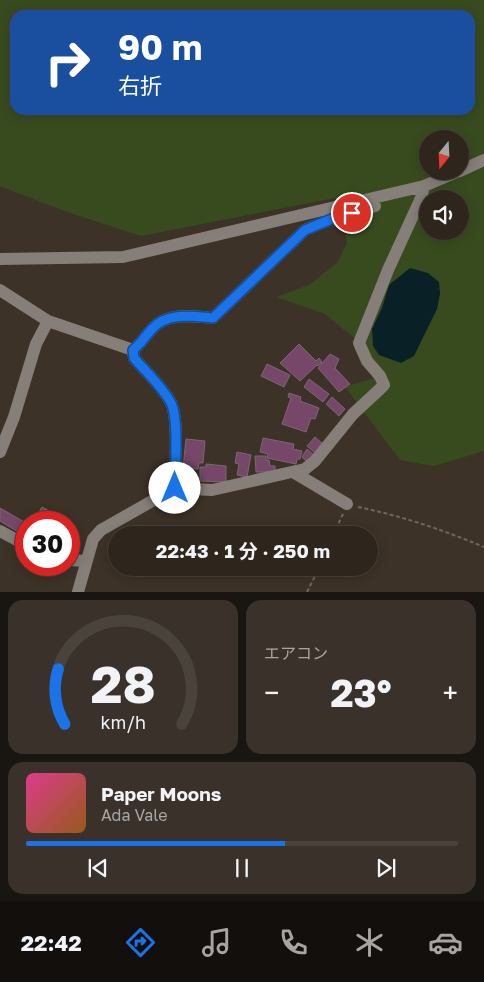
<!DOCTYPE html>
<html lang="ja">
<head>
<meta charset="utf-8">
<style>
  body { margin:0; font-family:"Golos Text","Noto Sans JP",sans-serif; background:#3a322a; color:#f1f3f6; height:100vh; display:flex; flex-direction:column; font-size:19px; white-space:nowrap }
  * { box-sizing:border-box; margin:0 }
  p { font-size:16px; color:#a7a5a4 }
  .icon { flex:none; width:28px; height:28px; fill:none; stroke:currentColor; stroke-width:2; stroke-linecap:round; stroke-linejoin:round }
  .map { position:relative; height:592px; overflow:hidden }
  .side { display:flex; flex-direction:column; gap:8px; padding:8px; background:#191510; flex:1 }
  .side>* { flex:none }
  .banner { position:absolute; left:10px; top:10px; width:465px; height:105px; border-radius:15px; box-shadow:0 2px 12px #0003,0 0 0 1px #49433b; background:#1a4fa0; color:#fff; overflow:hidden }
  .needle { width:32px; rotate:198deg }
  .buttons { position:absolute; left:419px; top:130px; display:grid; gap:10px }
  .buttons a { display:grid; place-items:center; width:50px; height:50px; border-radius:50%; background:#2e261d; box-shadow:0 2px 12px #0003,0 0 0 1px #49433b; font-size:25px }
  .speed { position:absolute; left:15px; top:511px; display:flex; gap:10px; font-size:25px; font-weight:700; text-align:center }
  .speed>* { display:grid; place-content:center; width:65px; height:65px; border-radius:50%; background:#2e261d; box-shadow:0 2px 12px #0003,0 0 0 1px #49433b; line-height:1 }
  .speed .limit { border:8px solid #d22; background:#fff; color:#111 }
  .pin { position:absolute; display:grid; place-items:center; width:42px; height:42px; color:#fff; margin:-21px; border:2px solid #fff; border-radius:50%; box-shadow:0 1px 5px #0007 }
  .me { position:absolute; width:55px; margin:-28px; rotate:0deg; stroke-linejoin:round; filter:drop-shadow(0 0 4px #0008) }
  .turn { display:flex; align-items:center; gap:18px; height:105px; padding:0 25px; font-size:22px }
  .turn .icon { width:65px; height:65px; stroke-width:2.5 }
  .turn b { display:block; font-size:35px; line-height:42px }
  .big { font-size:38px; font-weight:700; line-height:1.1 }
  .side .tile { flex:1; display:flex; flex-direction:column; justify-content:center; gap:8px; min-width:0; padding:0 18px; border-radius:15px; background:#3a322a }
  .side .dial { align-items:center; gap:0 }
  .dial svg { height:130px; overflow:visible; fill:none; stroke:#49433b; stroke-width:7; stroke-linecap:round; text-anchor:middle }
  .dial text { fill:#f1f3f6; stroke:none }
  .song { display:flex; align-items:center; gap:15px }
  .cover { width:60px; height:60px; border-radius:8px; background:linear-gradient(135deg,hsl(330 70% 55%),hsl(30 70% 35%)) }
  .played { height:5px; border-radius:2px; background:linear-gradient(90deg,#1a73e8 60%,#49433b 60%) }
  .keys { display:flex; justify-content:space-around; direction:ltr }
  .heat { display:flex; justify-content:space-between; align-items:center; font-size:28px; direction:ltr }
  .side .tiles { flex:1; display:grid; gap:8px; grid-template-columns:1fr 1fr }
  .tile:last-child { grid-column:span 2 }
  .trip { position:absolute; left:108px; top:526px; width:270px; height:50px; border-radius:25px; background:#2e261d; box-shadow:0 2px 12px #0003,0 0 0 1px #49433b; font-weight:700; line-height:50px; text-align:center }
  .tab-bar { display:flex; height:80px; justify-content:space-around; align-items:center; background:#120f0c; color:#a7a5a4 }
  .tab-bar .icon { width:35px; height:35px }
  .tab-bar .active { color:#1a73e8 }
  .tab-bar b { font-size:22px; color:#f1f3f6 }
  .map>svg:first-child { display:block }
</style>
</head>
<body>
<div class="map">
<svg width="484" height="592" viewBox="0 0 484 592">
  <rect width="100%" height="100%" fill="#3d3227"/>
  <!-- green -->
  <path fill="#384b1e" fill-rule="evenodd" d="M 0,0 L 484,0 L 484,451 L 434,466 L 400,460 L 345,387 L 380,376 L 359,342 L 325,314 L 276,297 L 309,285 L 337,263 L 347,243 L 335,198 L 141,236 L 64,211 L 0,186 ZM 15,15 L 470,15 L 470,110 L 15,110 ZM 428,139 L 460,139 L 460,171 L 428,171 ZM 428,199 L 460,199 L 460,231 L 428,231 Z"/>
  <!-- water -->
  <path fill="#0a2027" d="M 410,268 L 428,273 L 439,282 L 440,294 L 437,309 L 414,356 L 401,363 L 379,355 L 373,346 L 372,329 L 382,308 L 389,285 Z"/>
  <!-- building -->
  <path fill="#764768" stroke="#786873" d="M 299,344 L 316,361 L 319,358 L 322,362 L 318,366 L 317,365 L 300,381 L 280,363 Z
    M 330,354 L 339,359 L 335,368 L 350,384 L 339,392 L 318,368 Z
    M 267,364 L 290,375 L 284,387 L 261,376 Z
    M 309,379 L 329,394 L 323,402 L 304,387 Z
    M 289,393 L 301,397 L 300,401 L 319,408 L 315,419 L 311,418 L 306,432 L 282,424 L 291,398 L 288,397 Z
    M 332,397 L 345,409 L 339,416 L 326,404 Z
    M 315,437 L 323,444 L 315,453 L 307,446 Z
    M 263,438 L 294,444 L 293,449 L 302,451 L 300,459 L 297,459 L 296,464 L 267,458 L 268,454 L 260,452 Z
    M 186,439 L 205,441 L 203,463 L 199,463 L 198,469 L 183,468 Z
    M 307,449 L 314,455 L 307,462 L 302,457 Z
    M 237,452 L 251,455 L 247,477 L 237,475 L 239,464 L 235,463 Z
    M 255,456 L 266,456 L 266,460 L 269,460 L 270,466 L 275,466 L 275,472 L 256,472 Z
    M 206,464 L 226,466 L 226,482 L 200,481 L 200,467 L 206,467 Z
    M 188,473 L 197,474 L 196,481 L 187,480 Z
    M 42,507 L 66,520 L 65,522 L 33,522 Z
    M 0,508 L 26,523 L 20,533 L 0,521 Z"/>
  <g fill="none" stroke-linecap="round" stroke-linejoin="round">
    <!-- path -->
    <path stroke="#70665d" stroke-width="2" stroke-dasharray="4 2.5" stroke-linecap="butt" d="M 358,507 C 402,516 443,530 484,547
      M 333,535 L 343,514
      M 307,592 L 319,568"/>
    <!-- minor -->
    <path stroke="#857e79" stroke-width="12" d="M 460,171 L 484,160
      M 0,259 L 123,257 L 424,186 L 459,171
      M 0,290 L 48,321 L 133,350
      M 133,350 C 141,344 145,336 152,329 C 167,312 193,316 213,318 L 305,230 L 334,218 L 375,206
      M 133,350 L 134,358 C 146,372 162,386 171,403 C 179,418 175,468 175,488
      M 0,452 L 14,417 L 36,344 L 48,321
      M 293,472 L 347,504
      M 0,531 L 26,545
      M 69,560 L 86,561
      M 78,592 L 93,539 L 101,530 L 175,488 L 212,490 L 305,469 L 315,461 L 353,414 L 380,389 L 384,385 L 380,376 L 367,361 L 359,343 L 388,270 L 421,198 L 424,186"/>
  </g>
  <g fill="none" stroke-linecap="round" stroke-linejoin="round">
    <!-- route casing -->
    <g stroke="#114b97" stroke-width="12">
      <path id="route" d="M 175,488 C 175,468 179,418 171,403 C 162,386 146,372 134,358 L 133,350 C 141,344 145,336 152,329 C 167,312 193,316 213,318 L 305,230 L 334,218 L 352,213"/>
    </g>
    <!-- route -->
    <use href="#route" stroke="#1a73e8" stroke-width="9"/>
  </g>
</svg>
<div class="buttons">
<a><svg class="needle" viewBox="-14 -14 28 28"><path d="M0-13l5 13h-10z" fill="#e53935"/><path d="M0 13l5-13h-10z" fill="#a7a5a4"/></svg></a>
<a><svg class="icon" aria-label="sound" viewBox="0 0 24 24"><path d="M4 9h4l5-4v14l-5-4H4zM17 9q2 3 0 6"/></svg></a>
</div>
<div class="speed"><div class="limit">30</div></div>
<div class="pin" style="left:352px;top:213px;background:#d93025"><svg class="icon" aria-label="arrive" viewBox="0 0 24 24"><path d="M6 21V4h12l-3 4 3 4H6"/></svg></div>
<svg class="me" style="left:175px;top:488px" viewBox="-20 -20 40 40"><circle r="19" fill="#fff"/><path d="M0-13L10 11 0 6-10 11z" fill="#1a73e8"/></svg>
<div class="trip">22:43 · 1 分 · 250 m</div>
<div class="banner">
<div class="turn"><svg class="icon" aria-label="right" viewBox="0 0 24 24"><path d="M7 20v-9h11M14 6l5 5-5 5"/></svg><div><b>90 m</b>右折</div></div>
</div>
</div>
<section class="side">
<div class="tiles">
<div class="tile dial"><svg viewBox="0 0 100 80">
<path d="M14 69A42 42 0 1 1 86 69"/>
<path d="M14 69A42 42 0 0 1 10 35" stroke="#1a73e8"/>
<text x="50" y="56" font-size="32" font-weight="700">28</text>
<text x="50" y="72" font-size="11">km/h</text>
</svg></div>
<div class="tile"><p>エアコン</p>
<div class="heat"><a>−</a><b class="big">23°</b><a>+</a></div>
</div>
<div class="tile">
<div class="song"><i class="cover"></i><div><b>Paper Moons</b><p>Ada Vale</p></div></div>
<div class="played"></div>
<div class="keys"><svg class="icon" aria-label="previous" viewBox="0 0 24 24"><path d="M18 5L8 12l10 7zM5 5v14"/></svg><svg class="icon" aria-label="pause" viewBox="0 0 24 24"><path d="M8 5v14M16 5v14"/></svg><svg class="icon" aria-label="next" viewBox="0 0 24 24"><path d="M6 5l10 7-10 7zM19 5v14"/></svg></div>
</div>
</div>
</section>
<nav class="tab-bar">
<b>22:42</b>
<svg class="icon active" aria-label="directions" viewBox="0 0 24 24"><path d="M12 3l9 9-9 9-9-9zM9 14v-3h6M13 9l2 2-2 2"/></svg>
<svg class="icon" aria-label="music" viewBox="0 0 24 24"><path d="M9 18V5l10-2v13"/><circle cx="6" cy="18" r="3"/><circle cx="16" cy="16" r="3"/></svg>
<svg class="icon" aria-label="phone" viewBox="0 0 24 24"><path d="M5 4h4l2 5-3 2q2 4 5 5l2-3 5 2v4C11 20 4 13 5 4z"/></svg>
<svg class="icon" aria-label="climate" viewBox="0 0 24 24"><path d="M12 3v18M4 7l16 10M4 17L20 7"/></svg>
<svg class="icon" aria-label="car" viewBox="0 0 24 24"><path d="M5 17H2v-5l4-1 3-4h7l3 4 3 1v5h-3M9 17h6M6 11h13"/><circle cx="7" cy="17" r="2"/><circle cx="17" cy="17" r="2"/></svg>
</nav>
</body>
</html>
